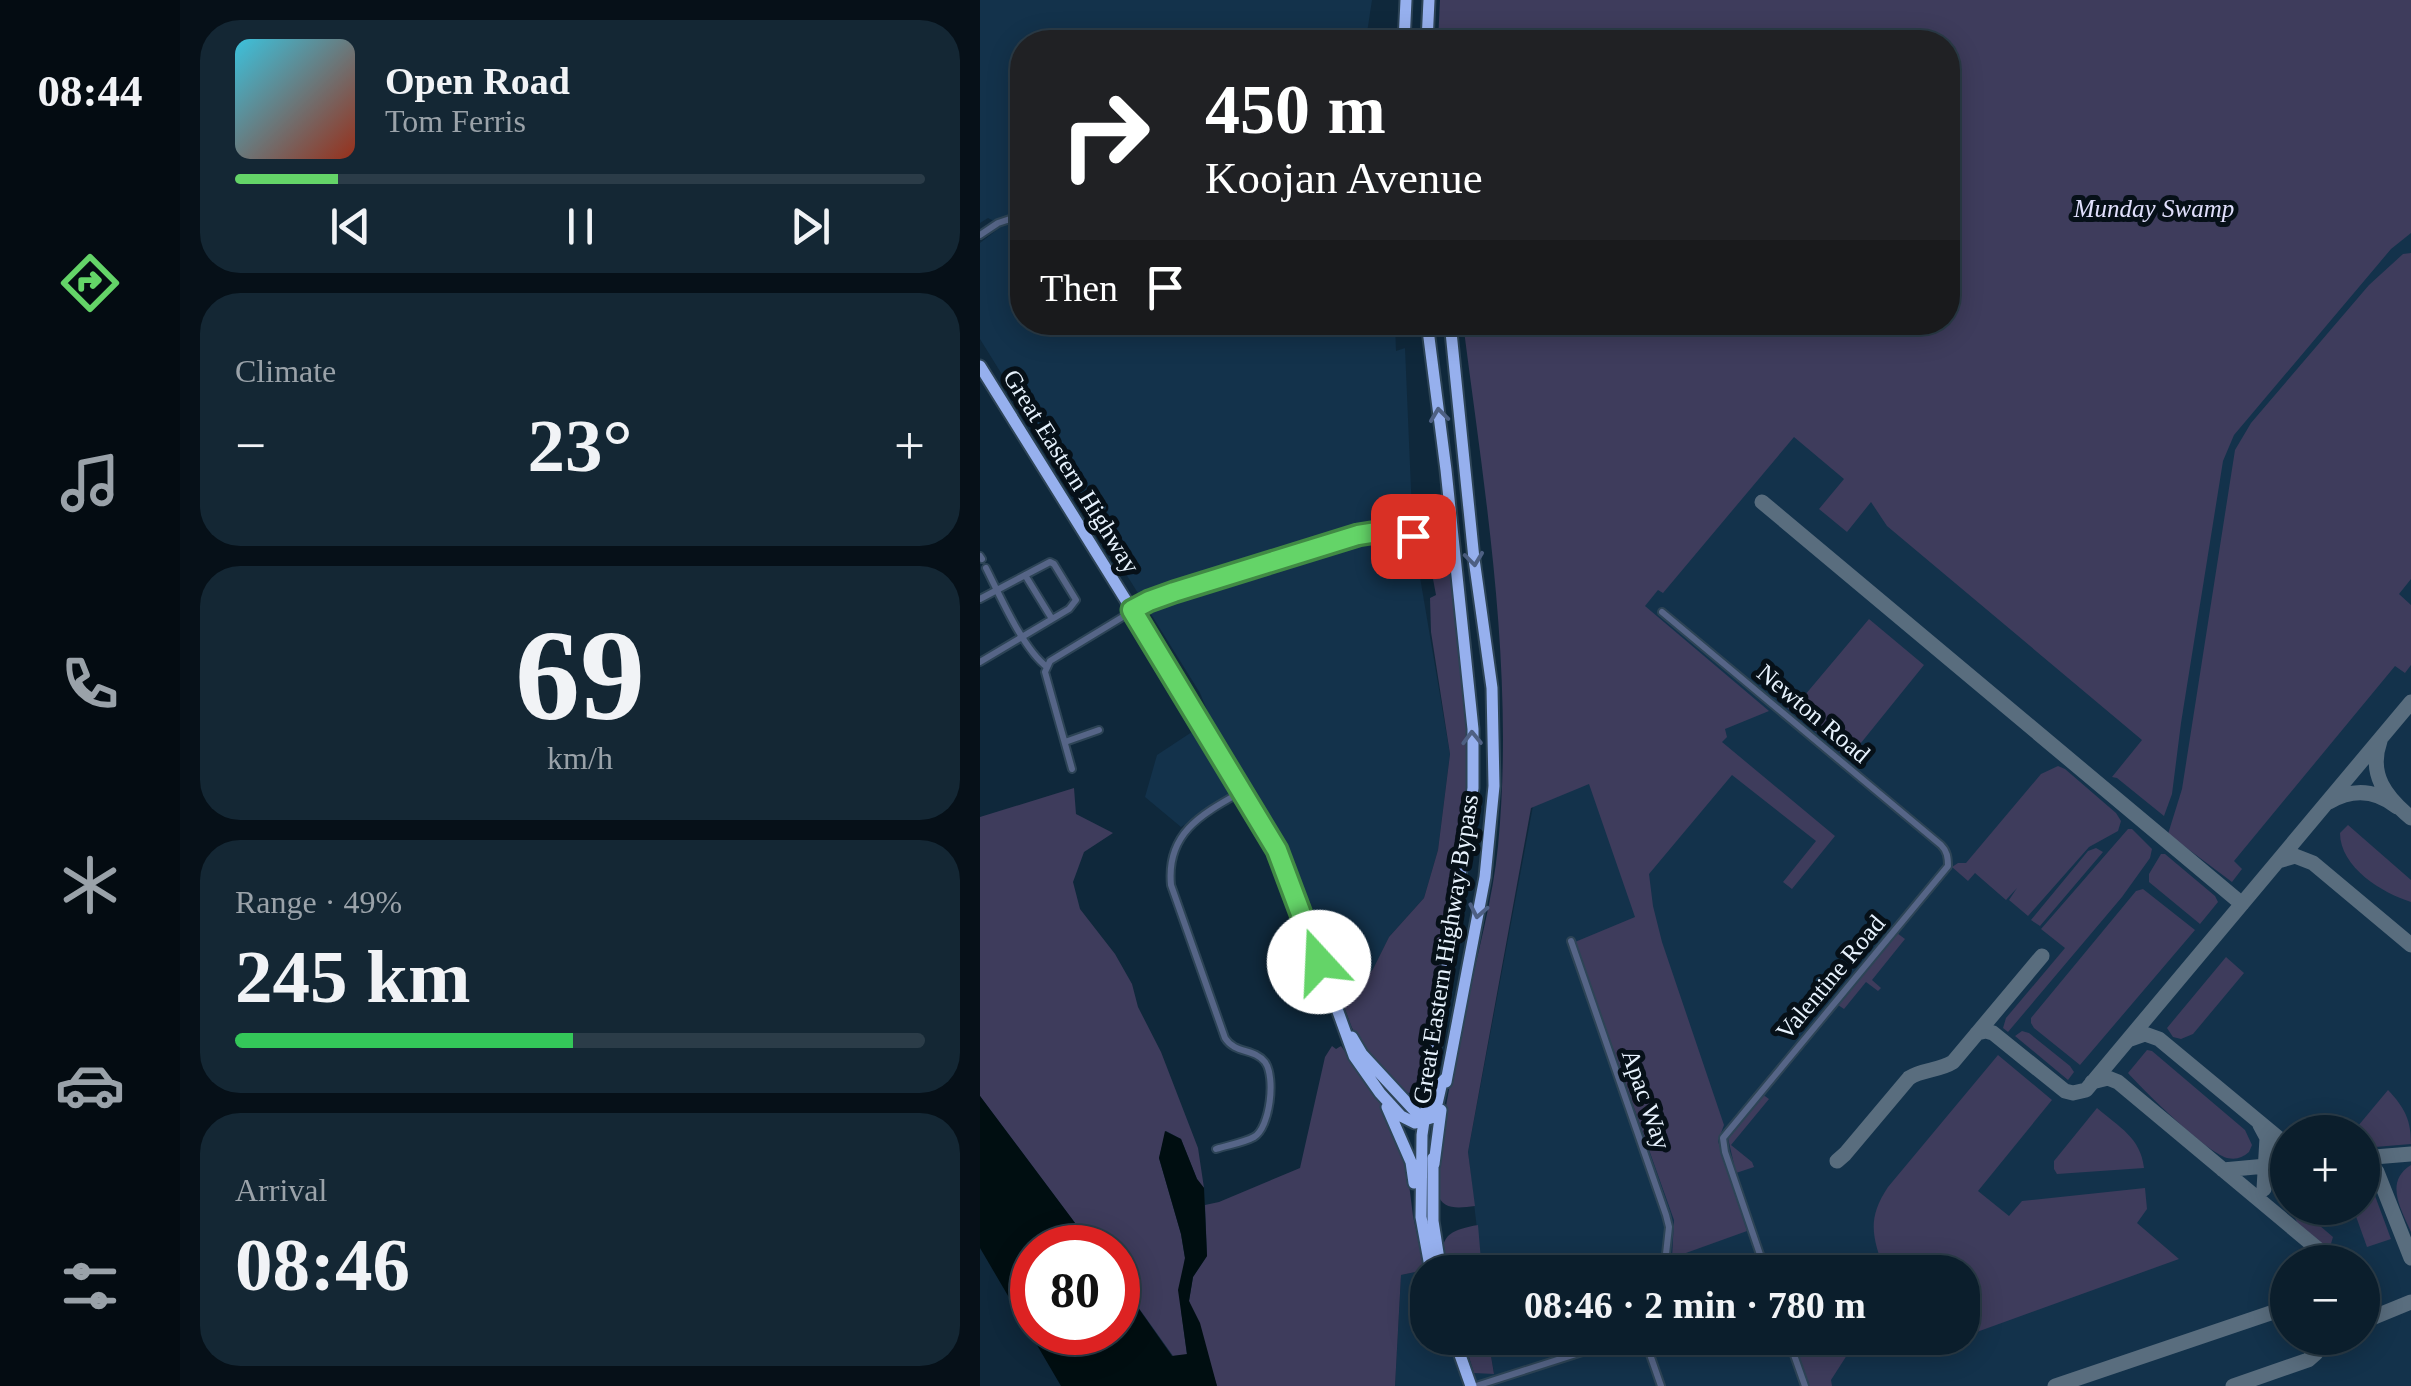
<!DOCTYPE html>
<html lang="en">
<head>
<meta charset="utf-8">
<style>
  body { margin:0; font-family:Georgia,serif; background:#142734; color:#f1f3f6; height:100vh; display:flex; flex-direction:column; font-size:38px; white-space:nowrap }
  * { box-sizing:border-box; margin:0 }
  p { font-size:32px; color:#9aa2a9 }
  .icon { flex:none; width:55px; height:55px; fill:none; stroke:currentColor; stroke-width:2; stroke-linecap:round; stroke-linejoin:round }
  .map { position:relative; flex:1; overflow:hidden }
  .sheet { display:flex; flex-direction:column; gap:20px; padding:20px; background:#061018; width:800px }
  .sheet>* { flex:none }
  .guide { position:absolute; left:30px; top:30px; width:950px; height:305px; border-radius:40px; box-shadow:0 5px 25px #0003,0 0 0 2px #2b3c48; background:#202124; color:#fff; overflow:hidden }
  .tools { position:absolute; left:1290px; top:1115px; display:grid; gap:20px }
  .tools a { display:grid; place-items:center; width:110px; height:110px; border-radius:50%; background:#0b1e2c; box-shadow:0 5px 25px #0003,0 0 0 2px #2b3c48; font-size:50px }
  .speed { position:absolute; left:30px; top:1225px; display:flex; gap:20px; font-size:50px; font-weight:700; text-align:center }
  .speed>* { display:grid; place-content:center; width:130px; height:130px; border-radius:50%; background:#0b1e2c; box-shadow:0 5px 25px #0003,0 0 0 2px #2b3c48; line-height:1 }
  .speed .limit { border:15px solid #d22; background:#fff; color:#111 }
  .pin { position:absolute; display:grid; place-items:center; width:85px; height:85px; color:#fff; margin:-42px; border-radius:20px; box-shadow:0 5px 15px #0006 }
  .me { position:absolute; width:110px; margin:-55px; rotate:340deg; stroke-linejoin:round; filter:drop-shadow(0 0 8px #0008) }
  .turn { display:flex; align-items:center; gap:35px; height:210px; padding:0 30px; font-size:45px }
  .turn .icon { width:130px; height:130px; stroke-width:2.5 }
  .turn b { display:block; font-size:70px; line-height:85px }
  .then { display:flex; align-items:center; height:95px; padding:0 30px; background:#0003; gap:20px; font-size:38px }
  .big { font-size:75px; font-weight:800; line-height:1.1 }
  .sheet .card { flex:1; display:flex; flex-direction:column; justify-content:center; gap:15px; min-width:0; padding:0 35px; border-radius:40px; background:#142734 }
  .sheet .dial { align-items:center; gap:0 }
  .dial b { font-size:130px; line-height:1 }
  .song { display:flex; align-items:center; gap:30px }
  .cover { width:120px; height:120px; border-radius:15px; background:linear-gradient(135deg,hsl(190 70% 55%),hsl(10 70% 35%)) }
  .played { height:10px; border-radius:5px; background:linear-gradient(90deg,#64d468 15%,#2b3c48 15%) }
  .keys { display:flex; justify-content:space-around; direction:ltr }
  .heat { display:flex; justify-content:space-between; align-items:center; font-size:55px; direction:ltr }
  .charge { height:15px; border-radius:8px; background:linear-gradient(90deg,#34c759 49%,#2b3c48 0) }
  .trip { position:absolute; left:430px; top:1255px; width:570px; height:100px; border-radius:40px; background:#0b1e2c; box-shadow:0 5px 25px #0003,0 0 0 2px #2b3c48; font-weight:800; line-height:100px; text-align:center }
  main { display:flex; flex:1; min-height:0 }
  .menu { display:flex; flex-direction:column; width:180px; justify-content:space-around; align-items:center; background:#040c12; color:#9aa2a9 }
  .menu .icon { width:70px; height:70px }
  .menu .on { color:#64d468 }
  .menu b { font-size:45px; color:#f1f3f6 }
  .map>svg:first-child { display:block }
</style>
</head>
<body>
<main>
<nav class="menu">
<b>08:44</b>
<svg class="icon on" aria-label="directions" viewBox="0 0 24 24"><path d="M12 3l9 9-9 9-9-9zM9 14v-3h6M13 9l2 2-2 2"/></svg>
<svg class="icon" aria-label="music" viewBox="0 0 24 24"><path d="M9 18V5l10-2v13"/><circle cx="6" cy="18" r="3"/><circle cx="16" cy="16" r="3"/></svg>
<svg class="icon" aria-label="phone" viewBox="0 0 24 24"><path d="M5 4h4l2 5-3 2q2 4 5 5l2-3 5 2v4C11 20 4 13 5 4z"/></svg>
<svg class="icon" aria-label="climate" viewBox="0 0 24 24"><path d="M12 3v18M4 7l16 10M4 17L20 7"/></svg>
<svg class="icon" aria-label="car" viewBox="0 0 24 24"><path d="M5 17H2v-5l4-1 3-4h7l3 4 3 1v5h-3M9 17h6M6 11h13"/><circle cx="7" cy="17" r="2"/><circle cx="17" cy="17" r="2"/></svg>
<svg class="icon" aria-label="filters" viewBox="0 0 24 24"><path d="M4 7h16M4 17h16"/><circle cx="9" cy="7" r="2"/><circle cx="15" cy="17" r="2"/></svg>
</nav>
<section class="sheet">
<div class="card">
<div class="song"><i class="cover"></i><div><b>Open Road</b><p>Tom Ferris</p></div></div>
<div class="played"></div>
<div class="keys"><svg class="icon" aria-label="previous" viewBox="0 0 24 24"><path d="M18 5L8 12l10 7zM5 5v14"/></svg><svg class="icon" aria-label="pause" viewBox="0 0 24 24"><path d="M8 5v14M16 5v14"/></svg><svg class="icon" aria-label="next" viewBox="0 0 24 24"><path d="M6 5l10 7-10 7zM19 5v14"/></svg></div>
</div>
<div class="card"><p>Climate</p>
<div class="heat"><a>−</a><b class="big">23°</b><a>+</a></div>
</div>
<div class="card dial"><b>69</b><p>km/h</p></div>
<div class="card"><p>Range · 49%</p><b class="big">245 km</b><div class="charge"></div></div>
<div class="card"><p>Arrival</p><b class="big">08:46</b></div>
</section>
<div class="map">
<svg width="1431" height="1386" viewBox="0 0 1431 1386">
  <rect width="100%" height="100%" fill="#0f283b"/>
  <!-- built -->
  <path fill="#13324b" fill-rule="evenodd" d="M 0,0 L 392,0 L 387,33 L 388,42 L 42,42 L 42,322 L 415,323 L 416,351 L 425,348 L 433,536 L 470,754 L 458,850 L 444,898 L 409,937 L 393,969 L 375,991 L 352,944 L 316,899 L 262,790 L 201,827 L 165,797 L 177,755 L 221,726 L 229,715 L 220,693 L 0,339 L 0,243 L 19,228 L 18,223 L 8,218 L 0,223 Z
    M 1431,0 L 1431,1386 L 415,1386 L 421,1275 L 460,1267 L 448,1272 L 448,1338 L 483,1338 L 494,1373 L 514,1373 L 508,1338 L 982,1338 L 982,1272 L 502,1272 L 488,1152 L 553,806 L 541,741 L 814,416 L 1052,615 L 968,42 ZM 1308,1132 L 1382,1132 L 1382,1208 L 1308,1208 ZM 1308,1262 L 1382,1262 L 1382,1338 L 1308,1338 Z"/>
  <!-- green -->
  <path fill="#3e3c5c" d="M 460,0 L 1431,0 L 1431,233 L 1411,249 L 1254,435 L 1243,461 L 1201,723 L 1192,794 L 1184,816 L 1137,778 L 1132,777 L 1162,740 L 907,526 L 891,502 L 867,532 L 839,509 L 864,479 L 814,437 L 683,593 L 678,590 L 665,606 L 789,711 L 745,729 L 747,737 L 742,742 L 855,836 L 812,889 L 803,882 L 836,841 L 752,775 L 669,874 L 673,906 L 682,942 L 744,1125 L 738,1141 L 767,1231 L 692,1258 L 694,1220 L 595,942 L 655,917 L 609,784 L 551,808 L 488,1152 L 495,1206 C 479,1208 462,1211 457,1192 L 459,1144 L 484,1008 L 487,1003 C 498,951 513,898 518,846 C 535,671 505,495 483,323 L 968,322 L 968,42 L 458,42 Z
    M 1431,253 L 1431,579 L 1419,594 L 1431,605 L 1431,665 L 1425,673 L 1415,666 L 1254,861 L 1262,869 L 1252,882 L 1188,834 L 1202,789 L 1255,450 L 1271,423 L 1389,285 L 1423,254 Z
    M 458,522 L 465,533 C 474,601 489,670 489,738 C 488,850 461,967 445,1078 L 437,1091 L 429,1093 L 420,1091 L 390,1057 L 372,1028 L 331,918 L 352,944 L 376,991 L 393,969 L 409,937 L 444,898 L 458,850 L 470,754 L 451,632 L 450,598 L 456,595 L 444,531 L 447,525 Z
    M 889,619 L 944,665 L 868,759 L 799,701 L 800,698 L 814,708 Z
    M 1078,766 L 1085,769 L 1136,813 L 1141,821 L 1138,831 L 1109,847 L 1048,916 L 1029,900 L 1037,888 L 1026,900 L 995,873 L 988,881 L 972,867 L 978,863 L 986,863 L 1061,774 Z
    M 94,788 L 96,814 L 133,833 L 104,852 L 93,882 L 100,909 L 135,954 L 152,984 L 158,1007 L 181,1052 L 218,1148 L 224,1188 L 217,1179 L 201,1139 L 186,1131 L 179,1158 L 201,1234 L 205,1258 L 201,1310 L 207,1355 L 193,1356 L 138,1279 L 138,1248 L 113,1247 L 0,1096 L 0,817 Z
    M 1368,825 L 1431,880 L 1431,902 C 1402,893 1360,867 1360,833 Z
    M 1148,829 L 1152,829 L 1172,849 L 1170,858 L 1142,897 L 1028,1032 L 1023,1028 L 1026,1018 L 1085,948 L 1061,929 Z
    M 1116,848 L 1123,852 L 1060,926 L 1051,920 L 1108,851 Z
    M 1181,854 L 1185,854 L 1235,896 L 1238,902 L 1220,924 L 1169,882 L 1169,874 Z
    M 1163,889 L 1215,930 L 1100,1065 L 1054,1028 L 1051,1023 L 1051,1018 L 1156,891 Z
    M 917,933 L 925,939 L 892,980 L 901,988 L 898,991 L 886,982 L 864,1009 L 858,1005 Z
    M 1246,957 L 1264,973 L 1213,1034 L 1201,1039 L 1193,1037 L 1187,1028 Z
    M 1042,1031 L 1049,1033 L 1090,1066 L 1094,1072 L 1088,1080 L 1035,1036 Z
    M 352,1046 L 356,1049 L 361,1046 L 399,1100 L 415,1129 L 426,1160 L 433,1216 L 445,1270 L 421,1275 L 415,1386 L 237,1386 L 209,1301 L 213,1277 L 227,1256 L 225,1205 L 239,1202 L 320,1168 L 345,1057 Z
    M 1167,1050 L 1172,1051 L 1265,1130 L 1272,1145 L 1269,1152 C 1262,1158 1256,1160 1247,1158 C 1225,1151 1165,1092 1148,1073 Z
    M 1018,1055 L 1072,1100 L 998,1191 L 1029,1216 L 1042,1201 L 1165,1188 L 1167,1209 L 1157,1223 L 1199,1259 L 983,1337 L 982,1272 L 905,1272 C 893,1238 886,1220 908,1187 Z
    M 1408,1090 C 1425,1108 1431,1120 1431,1144 L 1383,1148 L 1382,1132 L 1373,1132 Z
    M 782,1094 L 789,1099 L 751,1145 L 772,1162 L 774,1167 L 756,1173 L 748,1138 Z
    M 1117,1108 C 1139,1127 1161,1138 1164,1168 L 1077,1174 L 1074,1169 L 1074,1161 Z
    M 1431,1165 L 1431,1232 C 1421,1209 1404,1182 1431,1165 Z
    M 1383,1175 L 1391,1185 L 1411,1239 L 1387,1247 L 1373,1208 L 1382,1208 Z
    M 1307,1180 L 1308,1208 L 1334,1208 L 1339,1225 L 1353,1237 L 1350,1247 L 1348,1249 L 1317,1222 L 1315,1218 L 1298,1199 L 1297,1188 Z
    M 498,1225 L 502,1272 L 466,1272 C 458,1239 464,1231 498,1225 Z
    M 483,1338 L 508,1338 L 514,1374 L 494,1373 Z
    M 811,1338 L 878,1338 L 851,1380 L 852,1386 L 828,1386 Z"/>
  <!-- water -->
  <path fill="#000e11" d="M 0,1096 L 113,1247 L 52,1248 L 52,1332 L 138,1332 L 138,1279 L 192,1356 L 207,1354 L 198,1290 L 205,1258 L 201,1234 L 179,1158 L 185,1131 L 201,1139 L 217,1179 L 224,1188 L 227,1256 L 213,1277 L 209,1301 L 220,1323 L 237,1386 L 81,1386 L 0,1248 Z"/>
  <g fill="none" stroke-linecap="round" stroke-linejoin="round">
    <!-- taxiway -->
    <path stroke="#596d7e" stroke-width="15" d="M 782,502 L 1262,904
      M 1400,741 C 1388,775 1406,797 1431,818
      M 1349,802 C 1373,788 1396,790 1417,807
      M 1298,861 L 1315,856 L 1333,863 L 1431,945
      M 997,1033 L 1006,1031 L 1013,1033 L 1085,1091 L 1093,1093 L 1106,1090 L 1431,702
      M 1148,1040 L 1165,1034 L 1179,1039 L 1308,1146
      M 1112,1082 L 1128,1078 L 1138,1082 L 1339,1250 L 1345,1262
      M 1280,1125 L 1287,1138 L 1284,1189
      M 1382,1158 L 1431,1154
      M 1382,1160 L 1391,1164 L 1397,1172 L 1431,1258
      M 857,1161 L 865,1154 L 929,1078 C 942,1069 959,1071 973,1062 L 1062,956
      M 1243,1170 L 1308,1164
      M 1382,1322 L 1431,1302
      M 1075,1386 L 1308,1307
      M 1253,1386 L 1328,1360 L 1336,1353 L 1343,1338"/>
    <!-- minor casing -->
    <g stroke="#2d4456" stroke-width="10">
      <path id="minor" d="M 32,219 L 42,250
        M 0,235 L 18,223 L 42,215
        M 0,556 L 2,559
        M 6,568 C 20,596 43,649 67,667
        M 45,575 L 72,619
        M 0,599 L 70,562 L 74,564 L 96,600 L 89,609 L 0,662
        M 682,612 L 961,845 C 967,851 968,857 968,866 L 743,1138 L 745,1152 L 786,1272
        M 85,742 L 119,730
        M 92,769 L 65,672 L 70,661 L 169,601 L 194,592 L 378,535 L 397,532 L 433,537
        M 591,941 L 686,1215 L 689,1227 L 684,1272
        M 236,1149 C 248,1145 263,1143 274,1137 C 290,1128 296,1077 285,1062 C 274,1048 255,1054 245,1038 L 191,885 C 186,833 222,814 261,792
        M 661,1338 L 666,1343 L 681,1386
        M 808,1338 L 825,1386
        M 496,1386 L 646,1338"/>
    </g>
    <!-- trunk casing -->
    <g stroke="#2d4456" stroke-width="15">
      <path id="trunk" d="M 424,42 L 426,0
        M 447,42 L 449,0
        M 447,322 L 466,470 L 493,729 L 493,788 L 442,1135 L 441,1217 L 451,1272
        M 0,366 L 218,716 L 296,848 L 308,873 L 374,1056 L 400,1093 L 421,1116 L 435,1123 L 454,1117 L 462,1082 L 467,1077
        M 372,1037 L 382,1054 L 444,1121
        M 466,1082 L 505,877 L 514,786 L 512,688 L 494,559 L 470,322
        M 407,1107 L 431,1162 L 434,1183
        M 453,1158 L 453,1221 L 461,1272
        M 454,1164 L 461,1110
        M 474,1338 L 491,1386"/>
    </g>
    <!-- minor -->
    <use href="#minor" stroke="#566587" stroke-width="6"/>
    <!-- trunk -->
    <use href="#trunk" stroke="#96b0ee" stroke-width="11"/>
  </g>
  <!-- one-way arrows -->
  <defs><path id="oneway-chevron" d="M-2-3.5L2.5 0L-2 3.5" fill="none" stroke-width="1.6" stroke-linecap="round" stroke-linejoin="round" transform="scale(2.5)"/></defs>
  <g stroke="#4e6083">
    <use href="#oneway-chevron" transform="translate(459 415) rotate(-97)"/>
    <use href="#oneway-chevron" transform="translate(494 559) rotate(83)"/>
    <use href="#oneway-chevron" transform="translate(492 738) rotate(-91)"/>
    <use href="#oneway-chevron" transform="translate(498 911) rotate(101)"/>
  </g>
  <g fill="none" stroke-linecap="round" stroke-linejoin="round">
    <!-- route casing -->
    <g stroke="#418a44" stroke-width="25">
      <path id="route" d="M 339,962 L 297,850 L 152,610 L 169,601 L 194,592 L 378,535 L 397,532 L 433,536"/>
    </g>
    <!-- route -->
    <use href="#route" stroke="#64d468" stroke-width="18"/>
  </g>
  <g text-anchor="middle" stroke-width="10" stroke-linejoin="round" paint-order="stroke">
    <!-- park labels -->
    <g font-size="25" font-style="italic" fill="#e1e0fd" stroke="#061018">
      <text x="1174" y="217">Munday Swamp</text>
    </g>
    <!-- street labels -->
    <g font-size="25" fill="#e7f2fd" stroke="#061018">
      <text transform="translate(92 471) rotate(58)" y="9">Great Eastern Highway</text>
      <text transform="translate(834 713) rotate(40)" y="9">Newton Road</text>
      <text transform="translate(465 949) rotate(-81)" y="9">Great Eastern Highway Bypass</text>
      <text transform="translate(850 977) rotate(-50)" y="9">Valentine Road</text>
      <text transform="translate(667 1099) rotate(71)" y="9">Apac Way</text>
    </g>
  </g>
</svg>
<div class="tools">
<a>+</a>
<a>−</a>
</div>
<div class="speed"><div class="limit">80</div></div>
<div class="pin" style="left:433px;top:536px;background:#d93025"><svg class="icon" aria-label="arrive" viewBox="0 0 24 24"><path d="M6 21V4h12l-3 4 3 4H6"/></svg></div>
<svg class="me" style="left:339px;top:962px" viewBox="-20 -20 40 40"><circle r="19" fill="#fff"/><path d="M0-13L10 11 0 6-10 11z" fill="#64d468"/></svg>
<div class="trip">08:46 · 2 min · 780 m</div>
<div class="guide">
<div class="turn"><svg class="icon" aria-label="right" viewBox="0 0 24 24"><path d="M7 20v-9h11M14 6l5 5-5 5"/></svg><div><b>450 m</b>Koojan Avenue</div></div>
<div class="then">Then<svg class="icon" aria-label="arrive" viewBox="0 0 24 24"><path d="M6 21V4h12l-3 4 3 4H6"/></svg></div>
</div>
</div>
</main>
</body>
</html>
